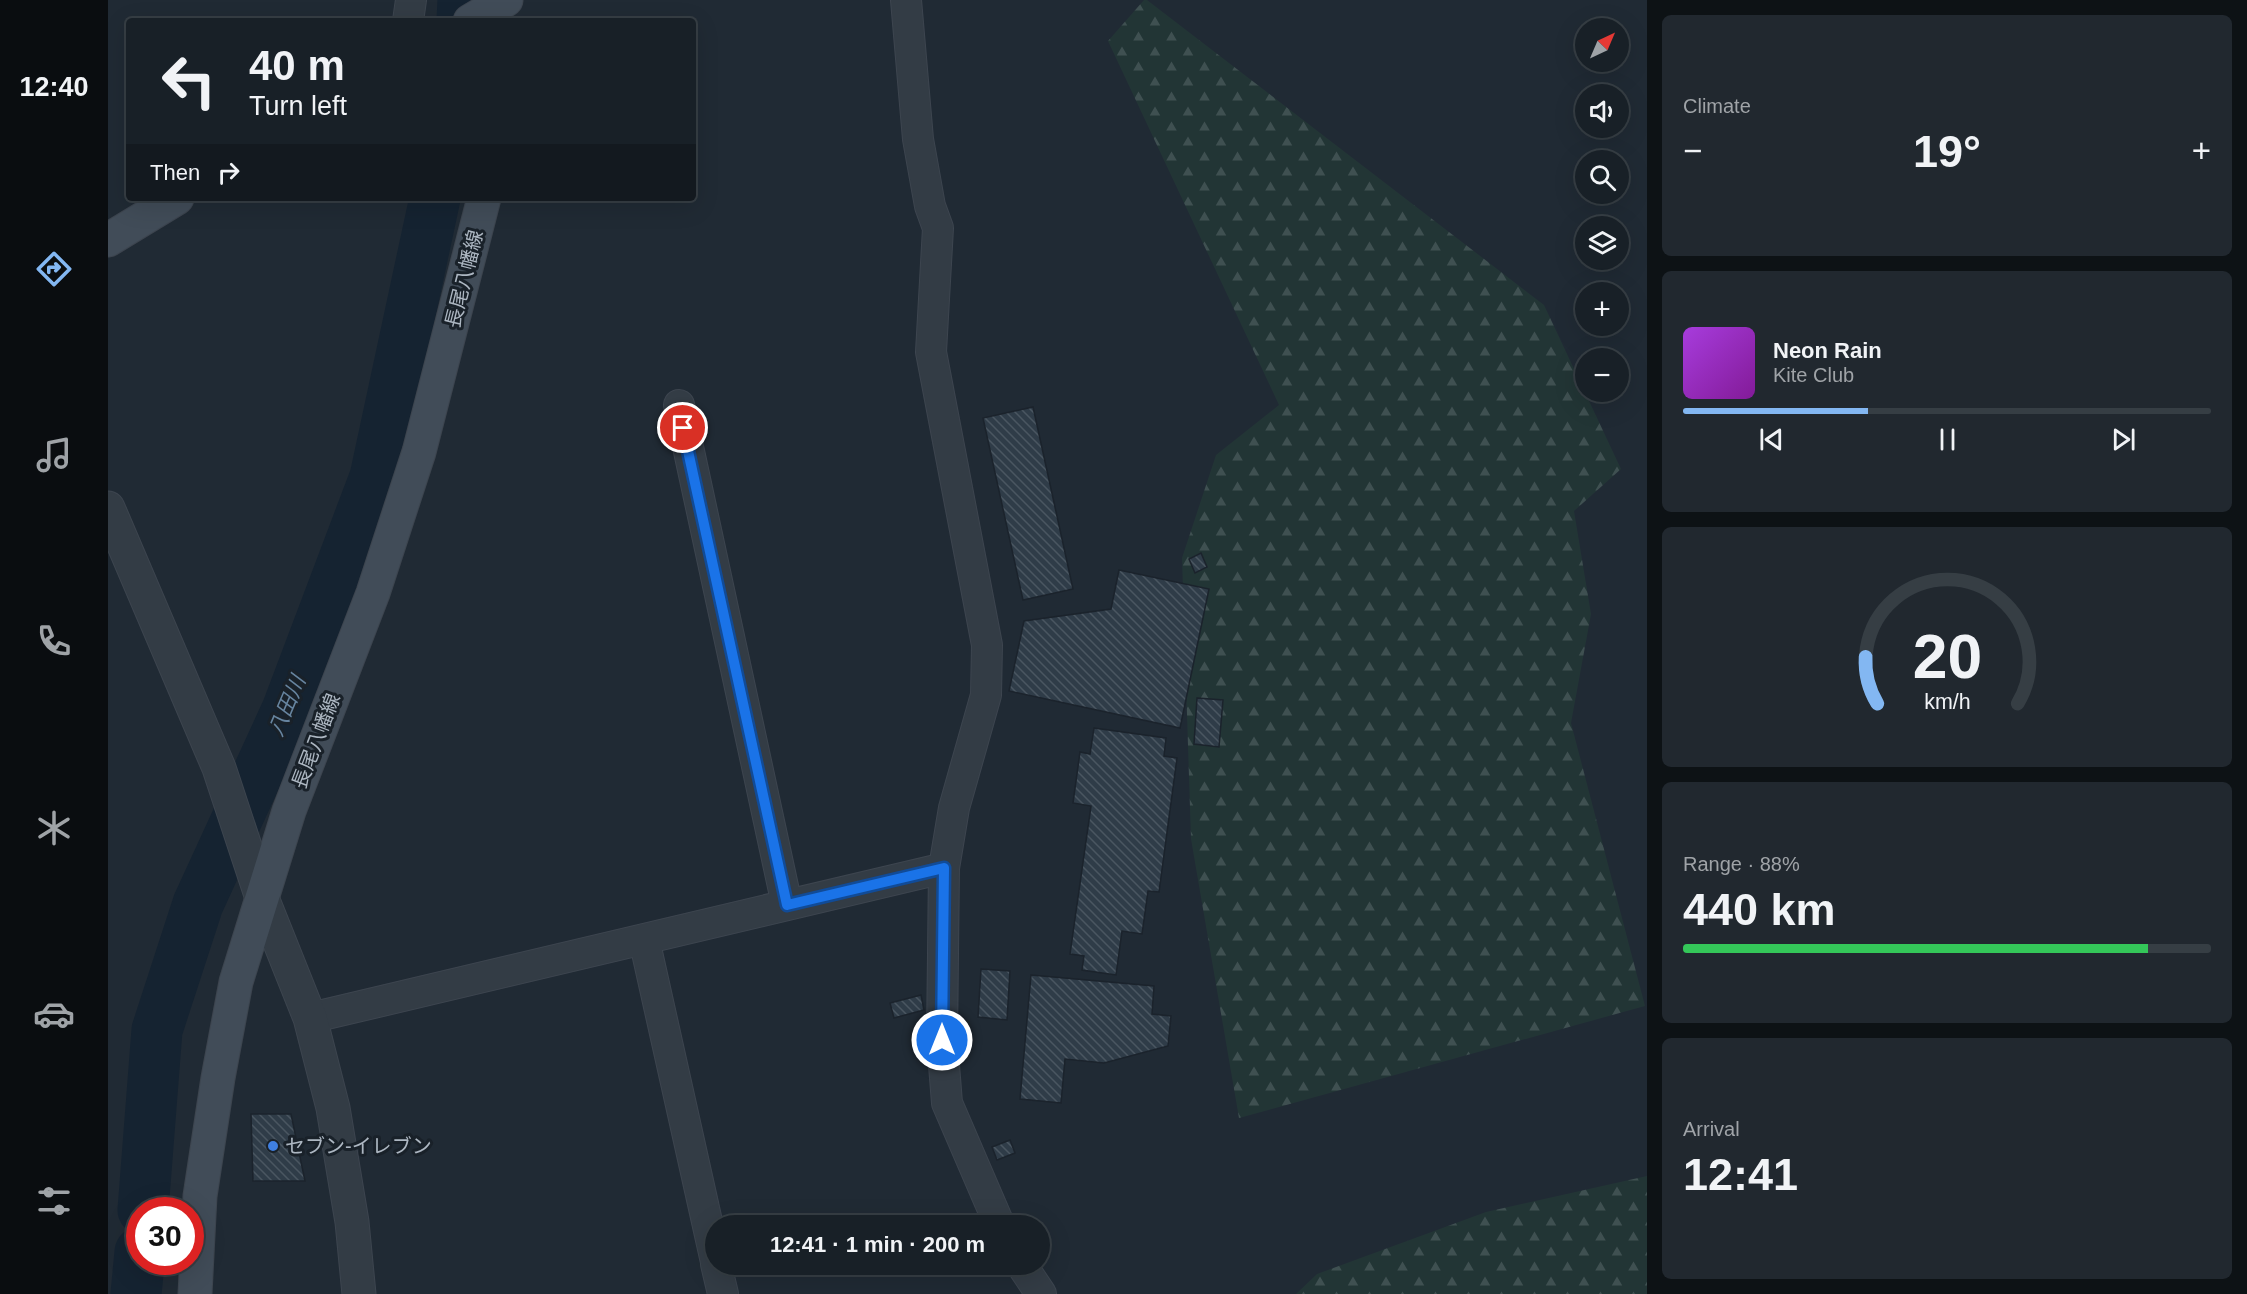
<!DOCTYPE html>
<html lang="en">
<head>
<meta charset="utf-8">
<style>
  body { margin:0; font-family:Helvetica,"Noto Sans JP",sans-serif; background:#21282f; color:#f1f3f6; height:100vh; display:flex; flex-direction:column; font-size:22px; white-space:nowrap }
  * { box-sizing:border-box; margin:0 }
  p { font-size:20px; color:#9fa3a7 }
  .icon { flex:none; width:33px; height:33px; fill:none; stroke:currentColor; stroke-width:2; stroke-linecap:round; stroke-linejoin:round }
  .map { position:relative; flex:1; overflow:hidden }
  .panel { display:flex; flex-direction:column; gap:15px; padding:15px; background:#0d1215; width:600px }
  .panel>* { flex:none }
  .banner { position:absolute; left:18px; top:18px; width:570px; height:183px; border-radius:6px; box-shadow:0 6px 24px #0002,0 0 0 2px #363e44; background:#182027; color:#f1f3f6; overflow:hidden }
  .needle { width:39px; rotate:44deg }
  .tools { position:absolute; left:1467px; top:18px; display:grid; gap:12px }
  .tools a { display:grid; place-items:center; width:54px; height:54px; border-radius:50%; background:#182027; box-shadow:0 6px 24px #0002,0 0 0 2px #363e44; font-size:30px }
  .speed { position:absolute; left:18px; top:1197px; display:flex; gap:12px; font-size:30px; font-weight:700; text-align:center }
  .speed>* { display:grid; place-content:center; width:78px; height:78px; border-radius:50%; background:#182027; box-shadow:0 6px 24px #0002,0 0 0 2px #363e44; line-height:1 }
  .speed .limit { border:9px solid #d22; background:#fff; color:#111 }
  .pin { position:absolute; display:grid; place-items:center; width:51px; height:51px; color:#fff; margin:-26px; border:3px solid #fff; border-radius:50%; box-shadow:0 2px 6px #0007 }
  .me { position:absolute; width:66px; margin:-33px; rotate:0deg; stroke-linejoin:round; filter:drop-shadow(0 0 4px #0008) }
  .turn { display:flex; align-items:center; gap:21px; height:126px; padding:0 24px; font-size:27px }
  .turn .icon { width:78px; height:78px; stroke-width:2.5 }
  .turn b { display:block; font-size:42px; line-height:51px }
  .then { display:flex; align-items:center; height:57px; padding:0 24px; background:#0003; gap:12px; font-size:22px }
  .big { font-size:45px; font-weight:700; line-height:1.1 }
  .panel .widget { flex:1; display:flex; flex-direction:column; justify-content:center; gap:9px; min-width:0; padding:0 21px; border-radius:9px; background:#21282f }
  .panel .dial { align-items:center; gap:0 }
  .dial svg { height:156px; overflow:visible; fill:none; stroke:#363e44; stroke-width:7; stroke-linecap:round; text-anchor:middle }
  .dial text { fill:#f1f3f6; stroke:none }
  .song { display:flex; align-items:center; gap:18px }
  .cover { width:72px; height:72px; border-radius:9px; background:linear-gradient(135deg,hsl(280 70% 55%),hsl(290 70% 35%)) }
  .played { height:6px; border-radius:3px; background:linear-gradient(90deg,#83b7f2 35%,#363e44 35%) }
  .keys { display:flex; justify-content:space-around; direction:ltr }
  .heat { display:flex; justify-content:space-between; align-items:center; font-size:33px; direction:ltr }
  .charge { height:9px; border-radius:4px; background:linear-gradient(90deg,#34c759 88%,#363e44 0) }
  .trip { position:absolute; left:597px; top:1215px; width:345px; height:60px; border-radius:30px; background:#182027; box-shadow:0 6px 24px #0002,0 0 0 2px #363e44; font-weight:700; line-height:60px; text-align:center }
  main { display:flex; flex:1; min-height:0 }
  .dock { display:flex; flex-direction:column; width:108px; justify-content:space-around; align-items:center; background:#0a0d10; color:#9fa3a7 }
  .dock .icon { width:42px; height:42px }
  .dock .current { color:#83b7f2 }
  .dock b { font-size:27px; color:#f1f3f6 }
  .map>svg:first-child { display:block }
</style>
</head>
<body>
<main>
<nav class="dock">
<b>12:40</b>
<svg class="icon current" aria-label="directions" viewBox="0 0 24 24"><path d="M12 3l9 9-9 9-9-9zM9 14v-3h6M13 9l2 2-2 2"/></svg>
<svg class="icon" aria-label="music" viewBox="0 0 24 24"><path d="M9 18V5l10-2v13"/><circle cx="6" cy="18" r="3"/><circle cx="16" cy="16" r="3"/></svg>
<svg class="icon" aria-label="phone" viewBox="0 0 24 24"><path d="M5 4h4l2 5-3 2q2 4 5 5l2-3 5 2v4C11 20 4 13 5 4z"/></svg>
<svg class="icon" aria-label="climate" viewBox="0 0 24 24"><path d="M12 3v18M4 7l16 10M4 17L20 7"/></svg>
<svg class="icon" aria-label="car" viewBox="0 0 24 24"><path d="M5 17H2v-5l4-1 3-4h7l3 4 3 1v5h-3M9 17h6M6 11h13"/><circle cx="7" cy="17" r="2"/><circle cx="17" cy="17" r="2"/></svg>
<svg class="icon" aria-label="filters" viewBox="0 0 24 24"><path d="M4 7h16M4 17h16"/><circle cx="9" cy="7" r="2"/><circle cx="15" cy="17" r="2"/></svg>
</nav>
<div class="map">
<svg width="1539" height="1294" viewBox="0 0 1539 1294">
  <defs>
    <pattern id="forest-firs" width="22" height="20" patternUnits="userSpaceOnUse" patternTransform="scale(1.5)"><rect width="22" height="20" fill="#223535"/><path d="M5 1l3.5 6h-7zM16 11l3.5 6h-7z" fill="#3f5051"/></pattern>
    <pattern id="building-back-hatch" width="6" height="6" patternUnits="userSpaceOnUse" patternTransform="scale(1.5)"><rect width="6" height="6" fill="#2f3c48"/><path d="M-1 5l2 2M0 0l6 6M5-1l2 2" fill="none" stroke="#4a5661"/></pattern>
  </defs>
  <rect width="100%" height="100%" fill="#202a34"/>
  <!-- forest -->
  <path fill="url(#forest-firs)" d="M 1036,0 L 1039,0 L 1436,305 L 1513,469 L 1466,511 L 1483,614 L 1463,723 L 1537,1006 L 1131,1118 L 1083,839 L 1074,558 L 1108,455 L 1171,405 L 1000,41 Z
    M 1539,1176 L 1539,1294 L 1188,1294 L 1209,1274 L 1378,1212 Z"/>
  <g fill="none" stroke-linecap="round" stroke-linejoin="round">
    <!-- river -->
    <path stroke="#152331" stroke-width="51" d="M 354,21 L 355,0
      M 35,1210 L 49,1030 L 90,904 L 179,710 L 267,477 L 327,198
      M 28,1294 L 32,1252"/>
  </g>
  <!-- building -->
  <path fill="url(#building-back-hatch)" stroke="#1b232c" stroke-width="1.5" d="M 925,407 L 965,589 L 915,600 L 875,418 Z
    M 1093,553 L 1099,567 L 1087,573 L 1081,559 Z
    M 1011,570 L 1101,589 L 1072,728 L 901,691 L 916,621 L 1003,609 Z
    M 1089,698 L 1115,700 L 1111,747 L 1086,744 Z
    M 986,728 L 1058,738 L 1056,756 L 1069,758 L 1051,892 L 1040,891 L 1034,934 L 1014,931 L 1008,975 L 974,970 L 976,956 L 962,954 L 983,806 L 965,803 L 972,752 L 982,754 Z
    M 873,969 L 902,971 L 899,1020 L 870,1017 Z
    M 923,975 L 1046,986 L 1044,1014 L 1063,1016 L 1060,1046 L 996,1063 L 957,1059 L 953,1103 L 912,1099 Z
    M 813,995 L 816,1010 L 786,1018 L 782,1003 Z
    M 143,1114 L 183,1114 L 197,1181 L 145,1181 Z
    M 902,1140 L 907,1153 L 889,1160 L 884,1147 Z"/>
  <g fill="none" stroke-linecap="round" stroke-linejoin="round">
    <!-- minor casing -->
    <g stroke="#3d454f" stroke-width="32">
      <path id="minor" d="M 798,0 L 810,139 L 822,206 L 830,228 L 823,352 L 879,645 L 878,695 L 846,808 L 836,868 L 834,1040 L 839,1103 L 892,1226
        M 300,21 L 303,0
        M 571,405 L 679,905
        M 536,939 L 608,1262
        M 202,1018 L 836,868
        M 608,1264 L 615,1294
        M 913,1264 L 933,1294"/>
    </g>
    <!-- tertiary casing -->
    <g stroke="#3d454f" stroke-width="35">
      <path id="tertiary" d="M 0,508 L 111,768 L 154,898 L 202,1018 L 225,1108 L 244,1222 L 251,1294"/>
    </g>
    <!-- secondary casing -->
    <g stroke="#3d454f" stroke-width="35">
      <path id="secondary" d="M 362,21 L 398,0
        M 0,240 L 69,198
        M 87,1294 L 92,1196 L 110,1078 L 128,982 L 181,811 L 265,593 L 311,452 L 376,198"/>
    </g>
    <!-- minor -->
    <use href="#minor" stroke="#333c45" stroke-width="30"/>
    <!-- tertiary -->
    <use href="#tertiary" stroke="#333c45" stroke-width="33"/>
    <!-- secondary -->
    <use href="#secondary" stroke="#414c58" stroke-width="33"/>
  </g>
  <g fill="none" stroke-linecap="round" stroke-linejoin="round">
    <!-- route casing -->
    <g stroke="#114b97" stroke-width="15">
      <path id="route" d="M 575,428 L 679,905 L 836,868 L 834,1040"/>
    </g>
    <!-- route -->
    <use href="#route" stroke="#1a73e8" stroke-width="10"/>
  </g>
  <!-- markers -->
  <circle fill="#3f7fe0" stroke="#192129" stroke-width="2" cx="165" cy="1146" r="6"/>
  <g text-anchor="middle" stroke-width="6" stroke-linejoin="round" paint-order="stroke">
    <!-- street labels -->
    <g font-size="20" fill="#adb7c2" stroke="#192129">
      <text transform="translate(356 279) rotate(-76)" y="7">長尾八幡線</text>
      <text transform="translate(208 741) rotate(-69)" y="7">長尾八幡線</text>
    </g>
    <!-- poi labels -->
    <g font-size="20" fill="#adb7c2" stroke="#192129" text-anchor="start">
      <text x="177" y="1153">セブン-イレブン</text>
    </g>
    <!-- water labels -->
    <g font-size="21" font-style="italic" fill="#6785a0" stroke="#192129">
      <text transform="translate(179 706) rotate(-67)" y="7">八田川</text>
    </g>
  </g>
</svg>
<div class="tools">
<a><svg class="needle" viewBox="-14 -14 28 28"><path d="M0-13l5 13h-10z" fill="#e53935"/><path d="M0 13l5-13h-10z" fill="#9fa3a7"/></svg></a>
<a><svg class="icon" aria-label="sound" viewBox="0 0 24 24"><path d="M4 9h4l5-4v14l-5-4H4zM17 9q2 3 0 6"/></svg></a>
<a><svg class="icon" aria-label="search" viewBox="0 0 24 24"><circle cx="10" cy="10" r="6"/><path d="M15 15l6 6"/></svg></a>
<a><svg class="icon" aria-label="layers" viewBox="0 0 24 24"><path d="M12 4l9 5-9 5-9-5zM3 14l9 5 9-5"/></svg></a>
<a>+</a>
<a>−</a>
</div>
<div class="speed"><div class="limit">30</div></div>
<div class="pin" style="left:575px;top:428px;background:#d93025"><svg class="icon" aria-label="arrive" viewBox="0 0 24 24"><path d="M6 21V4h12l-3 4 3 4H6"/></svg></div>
<svg class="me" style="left:834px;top:1040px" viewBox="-20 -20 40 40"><circle r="17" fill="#1a73e8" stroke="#fff" stroke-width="3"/><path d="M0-11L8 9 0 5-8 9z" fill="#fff"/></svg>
<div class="trip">12:41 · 1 min · 200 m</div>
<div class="banner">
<div class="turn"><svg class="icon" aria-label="left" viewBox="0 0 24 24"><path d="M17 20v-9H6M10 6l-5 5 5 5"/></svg><div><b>40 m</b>Turn left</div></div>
<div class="then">Then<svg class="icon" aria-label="right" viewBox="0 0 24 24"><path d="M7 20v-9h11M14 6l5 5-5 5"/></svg></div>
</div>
</div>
<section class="panel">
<div class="widget"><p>Climate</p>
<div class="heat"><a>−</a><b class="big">19°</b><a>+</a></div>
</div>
<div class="widget">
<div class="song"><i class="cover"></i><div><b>Neon Rain</b><p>Kite Club</p></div></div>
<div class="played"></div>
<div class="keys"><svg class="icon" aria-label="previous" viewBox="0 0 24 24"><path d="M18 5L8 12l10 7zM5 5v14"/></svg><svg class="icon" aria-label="pause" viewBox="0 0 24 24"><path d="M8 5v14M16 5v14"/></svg><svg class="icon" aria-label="next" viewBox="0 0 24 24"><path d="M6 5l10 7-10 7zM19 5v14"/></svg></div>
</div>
<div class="widget dial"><svg viewBox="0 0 100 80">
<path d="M14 69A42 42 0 1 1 86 69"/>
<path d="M14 69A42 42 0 0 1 8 45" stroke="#83b7f2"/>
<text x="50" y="56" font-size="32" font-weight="700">20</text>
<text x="50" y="72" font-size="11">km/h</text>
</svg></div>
<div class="widget"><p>Range · 88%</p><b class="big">440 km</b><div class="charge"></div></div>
<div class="widget"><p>Arrival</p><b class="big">12:41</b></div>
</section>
</main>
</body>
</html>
